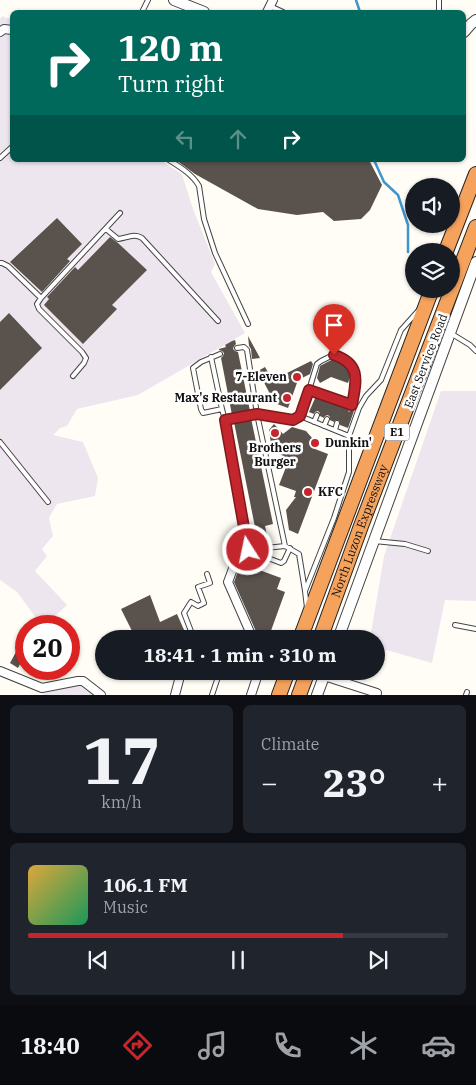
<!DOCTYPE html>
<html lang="en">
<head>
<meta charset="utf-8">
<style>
  body { margin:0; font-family:"IBM Plex Serif",serif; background:#20242c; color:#f1f3f6; height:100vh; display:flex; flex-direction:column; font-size:19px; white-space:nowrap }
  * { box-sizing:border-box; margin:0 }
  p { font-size:16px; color:#9ea1a6 }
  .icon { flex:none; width:28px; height:28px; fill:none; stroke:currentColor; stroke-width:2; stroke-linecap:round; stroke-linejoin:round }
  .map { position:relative; height:695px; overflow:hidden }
  .drawer { display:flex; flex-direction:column; gap:10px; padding:10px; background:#0d0f14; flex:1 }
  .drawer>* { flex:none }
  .banner { position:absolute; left:10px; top:10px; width:456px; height:152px; border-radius:8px; box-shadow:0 1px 4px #0004; background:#00695c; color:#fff; overflow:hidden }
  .tools { position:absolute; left:405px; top:178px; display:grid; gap:10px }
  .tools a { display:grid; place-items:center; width:55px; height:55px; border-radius:50%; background:#171b24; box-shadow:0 1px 4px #0004; font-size:25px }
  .speed { position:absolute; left:15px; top:615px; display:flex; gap:10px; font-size:25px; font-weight:700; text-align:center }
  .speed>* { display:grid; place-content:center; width:65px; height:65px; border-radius:50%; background:#171b24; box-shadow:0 1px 4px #0004; line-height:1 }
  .speed .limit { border:8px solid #d22; background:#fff; color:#111 }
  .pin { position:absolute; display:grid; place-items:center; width:42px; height:42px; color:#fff; margin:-51px -21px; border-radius:50% 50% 50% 0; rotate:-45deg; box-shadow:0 0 5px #0007 }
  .pin .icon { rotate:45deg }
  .me { position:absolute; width:55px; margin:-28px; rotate:350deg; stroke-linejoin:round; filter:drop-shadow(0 0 4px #0008) }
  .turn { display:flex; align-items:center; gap:18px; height:105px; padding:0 25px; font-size:22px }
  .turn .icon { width:65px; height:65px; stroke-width:2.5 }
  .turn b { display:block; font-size:35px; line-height:42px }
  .lanes { display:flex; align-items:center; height:48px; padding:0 25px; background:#0003; justify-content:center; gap:25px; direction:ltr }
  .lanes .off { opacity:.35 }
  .big { font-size:38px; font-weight:700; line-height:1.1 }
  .drawer .widget { flex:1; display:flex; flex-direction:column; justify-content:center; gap:8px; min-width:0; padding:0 18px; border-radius:8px; background:#20242c }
  .drawer .dial { align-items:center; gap:0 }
  .dial b { font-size:65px; line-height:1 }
  .song { display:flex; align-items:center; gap:15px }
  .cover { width:60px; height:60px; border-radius:8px; background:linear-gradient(135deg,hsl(40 70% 55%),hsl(150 70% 35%)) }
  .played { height:5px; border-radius:2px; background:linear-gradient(90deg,#c4262e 75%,#363941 75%) }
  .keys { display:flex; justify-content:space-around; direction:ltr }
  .heat { display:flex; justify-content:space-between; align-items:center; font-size:28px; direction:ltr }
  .drawer .tiles { flex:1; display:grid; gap:10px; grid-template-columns:1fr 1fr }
  .widget:last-child { grid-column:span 2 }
  .trip { position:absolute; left:95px; top:630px; width:290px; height:50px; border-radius:25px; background:#171b24; box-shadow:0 1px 4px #0004; font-weight:700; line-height:50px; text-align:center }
  .tabs { display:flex; height:80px; justify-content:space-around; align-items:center; background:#090b0e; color:#9ea1a6 }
  .tabs .icon { width:35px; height:35px }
  .tabs .active { color:#c4262e }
  .tabs b { font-size:22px; color:#f1f3f6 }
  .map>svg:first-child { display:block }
</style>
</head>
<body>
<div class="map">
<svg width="476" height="695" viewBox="0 0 476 695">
  <rect width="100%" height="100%" fill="#fffdf5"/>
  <!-- industrial -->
  <path fill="#eee6ef" d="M 2,16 L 12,20 L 12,160 L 160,160 L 182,174 L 193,209 L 215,264 L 211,272 L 245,333 L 138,395 L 77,409 L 67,426 L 60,428 L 53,435 L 83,442 L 98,478 L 95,496 L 57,504 L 49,518 L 53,536 L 42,549 L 47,556 L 35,571 L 67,605 L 44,626 L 42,626 L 17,592 L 0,580 L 0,19 Z
    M 441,391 L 476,391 L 476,601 L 445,600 L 432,663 L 376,647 L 376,639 L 370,639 L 384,556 Z
    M 78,683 L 93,695 L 42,695 L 43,694 Z"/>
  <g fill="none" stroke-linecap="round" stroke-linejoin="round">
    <!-- stream -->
    <path stroke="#3f96cf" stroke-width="2.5" d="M 356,0 L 360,12
      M 374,160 L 384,182 L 398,195 L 408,225 L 408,252"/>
  </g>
  <!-- building -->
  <path fill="#5a524d" d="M 176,160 L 369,160 L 382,185 L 370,210 L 361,219 L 334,221 L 323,212 L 297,215 L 258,209 L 195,174 Z
    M 57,218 L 82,244 L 67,259 L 70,261 L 42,292 L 10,262 Z
    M 110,237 L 118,243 L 147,270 L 112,305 L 117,309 L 83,344 L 44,305 L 49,299 L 47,297 L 75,267 L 78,270 Z
    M 9,313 L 42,348 L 0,390 L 0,322 Z
    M 248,336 L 260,358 L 252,359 L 251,349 L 249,346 Z
    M 235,340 L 236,344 L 234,346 L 233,349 L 235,351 L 238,352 L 250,411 L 232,415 L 221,358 L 223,356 L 224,353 L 222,351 L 219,350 L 219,349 L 226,347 L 225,345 L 232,341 Z
    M 333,359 L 344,364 L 350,370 L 351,374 L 348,383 L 331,377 L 320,383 L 317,378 L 320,366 Z
    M 311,361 L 313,364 L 310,374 L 298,380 L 288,408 L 266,400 L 269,392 L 258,371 L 265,367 L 272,379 L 280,382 L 282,376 L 284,377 L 285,374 Z
    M 316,396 L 347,408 L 349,412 L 354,411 L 348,428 L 340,425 L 340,422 L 338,420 L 336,420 L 334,422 L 330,420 L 330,417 L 328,415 L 325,416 L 324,418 L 320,416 L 320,413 L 318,411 L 315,412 L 314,414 L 309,412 Z
    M 251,418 L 273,524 L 265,526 L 268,540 L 258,542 L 234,422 Z
    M 274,424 L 283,434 L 292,427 L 306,431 L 319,446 L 315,449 L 328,454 L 298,534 L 289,530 L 286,510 L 296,497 L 294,497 L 296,491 L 279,485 L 288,462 L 271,444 L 269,430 Z
    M 241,563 L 281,578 L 277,589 L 285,592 L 268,639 L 258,636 L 234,582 Z
    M 150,595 L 160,622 L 177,614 L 188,639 L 136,639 L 121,609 Z
    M 16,652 L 24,656 L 18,668 L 10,663 Z"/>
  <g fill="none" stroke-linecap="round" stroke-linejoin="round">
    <!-- service casing -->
    <g stroke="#444" stroke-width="6">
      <path id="service" d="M 270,6 L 283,12
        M 142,12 L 148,0
        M 439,12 L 439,0
        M 0,158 L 12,147
        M 169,160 C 180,167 192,174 199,186 L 204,219 L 215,253 L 248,324
        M 106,229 L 118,239 C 127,238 134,233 142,238 L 218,321
        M 0,263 L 2,263 L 8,266 L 41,298
        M 452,334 L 470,345 L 476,351
        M 237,348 L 244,347 L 247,350 L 257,414 L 285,546
        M 220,354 L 201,362 L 193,368 L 201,409 L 203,413 L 222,409 L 225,420 L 248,550
        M 211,357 L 222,409
        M 73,376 L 84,363 L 86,358 L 82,352 L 39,309 L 37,304 L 41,298 L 120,213
        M 309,390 L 317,364 L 321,361 L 333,355 C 354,361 358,373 355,393 C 354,398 353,403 351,409
        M 300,416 L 349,436
        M 225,420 C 235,418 247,414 257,414 C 270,414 288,426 300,416 L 309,390 L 359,408
        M 314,422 L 317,415
        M 324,426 L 327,419
        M 335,430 L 337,423
        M 0,442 L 48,502
        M 374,541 L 405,544 L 428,551
        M 248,550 L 285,546 L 299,554 L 305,591 L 307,608
        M 250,551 L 281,563 L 284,561 L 290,548
        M 305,591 L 334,518 L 349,472 L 349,436 L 359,408 L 366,396 L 381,380 L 401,330 L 418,311
        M 455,625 L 476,629
        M 194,639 L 184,613 L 191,602 L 198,606 L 204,603 L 198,587 L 210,583 L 207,574
        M 179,680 L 182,673 L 184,671
        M 212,695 L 220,671
        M 466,695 L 467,692"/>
    </g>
    <!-- minor casing -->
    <g stroke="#444" stroke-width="10">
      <path id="minor" d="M 267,12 L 273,0
        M 0,32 L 4,29 L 12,30
        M 248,550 L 240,550 L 228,582 L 253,639
        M 0,671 L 42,688 L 78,681 L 83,681 L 101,695
        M 324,676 L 377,693
        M 175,695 L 179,680
        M 251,695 L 259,671"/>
    </g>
    <!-- tertiary casing -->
    <g stroke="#444" stroke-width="12">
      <path id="tertiary" d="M 174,0 L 204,12
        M 464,32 L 471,24 L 476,20
        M 338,639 L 476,262
        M 317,695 L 326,671"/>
    </g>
    <!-- motorway casing -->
    <g stroke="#222" stroke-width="16">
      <g id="motorway">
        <path d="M 446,251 L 476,174"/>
        <path d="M 300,639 L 432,289"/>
        <path id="s1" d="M 320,639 L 361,526 L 476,227"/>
        <path d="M 279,695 L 288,671"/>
        <path d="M 299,695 L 308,671"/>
      </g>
    </g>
    <!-- service -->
    <use href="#service" stroke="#fff" stroke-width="4"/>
    <!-- minor -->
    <use href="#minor" stroke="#fff" stroke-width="8"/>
    <!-- tertiary -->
    <use href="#tertiary" stroke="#fff" stroke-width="10"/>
    <!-- motorway -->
    <use href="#motorway" stroke="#f5a25d" stroke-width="14"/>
  </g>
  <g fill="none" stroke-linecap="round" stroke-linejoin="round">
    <!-- route casing -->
    <g stroke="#7f191e" stroke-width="12">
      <path id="route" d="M 248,550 L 225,420 L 257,414 L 293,420 L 300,416 L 309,390 L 352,405 C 356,382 362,364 334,355"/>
    </g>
    <!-- route -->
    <use href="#route" stroke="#c4262e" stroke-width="9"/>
  </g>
  <!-- markers -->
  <g fill="#c4262e" stroke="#fff" stroke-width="2">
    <circle cx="297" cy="377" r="5"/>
    <circle cx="287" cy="398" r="5"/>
    <circle cx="275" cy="433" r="5"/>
    <circle cx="315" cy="443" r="5"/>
    <circle cx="308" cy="492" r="5"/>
  </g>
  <g text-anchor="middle" stroke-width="5" stroke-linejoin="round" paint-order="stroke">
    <!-- shield labels -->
    <rect fill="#fff" stroke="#585858" stroke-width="1" x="384.5" y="423.5" width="25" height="17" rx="4"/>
    <g font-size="11" font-weight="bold" fill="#111">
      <text x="397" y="436">E1</text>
    </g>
    <!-- street labels -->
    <g font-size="12" fill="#111" stroke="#fff">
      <text transform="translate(426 361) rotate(-69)" y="4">East Service Road</text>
      <text dy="4" stroke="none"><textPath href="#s1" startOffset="115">North Luzon Expressway</textPath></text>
    </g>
    <!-- poi labels -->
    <g font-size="12" font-weight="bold" fill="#111" stroke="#fff" text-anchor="end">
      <text x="287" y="381">7-Eleven</text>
      <text x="277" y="402">Max's Restaurant</text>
      <text x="325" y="447" text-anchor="start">Dunkin'</text>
      <text x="275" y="452" text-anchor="middle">Brothers<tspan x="275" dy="14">Burger</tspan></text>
      <text x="318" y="496" text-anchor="start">KFC</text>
    </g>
  </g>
</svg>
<div class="tools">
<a><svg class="icon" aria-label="sound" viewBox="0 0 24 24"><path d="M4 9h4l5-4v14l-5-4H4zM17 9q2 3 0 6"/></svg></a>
<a><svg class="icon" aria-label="layers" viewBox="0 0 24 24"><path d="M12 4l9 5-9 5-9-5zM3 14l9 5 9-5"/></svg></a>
</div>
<div class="speed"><div class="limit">20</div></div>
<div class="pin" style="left:334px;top:355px;background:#d93025"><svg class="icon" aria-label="arrive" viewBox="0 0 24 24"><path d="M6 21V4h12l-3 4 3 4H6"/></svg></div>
<svg class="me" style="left:248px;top:550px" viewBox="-20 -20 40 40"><circle r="17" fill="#c4262e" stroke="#fff" stroke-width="3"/><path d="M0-11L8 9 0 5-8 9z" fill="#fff"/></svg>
<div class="trip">18:41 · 1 min · 310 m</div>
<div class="banner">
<div class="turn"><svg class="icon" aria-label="right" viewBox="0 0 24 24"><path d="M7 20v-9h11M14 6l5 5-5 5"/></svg><div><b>120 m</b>Turn right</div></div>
<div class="lanes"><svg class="icon off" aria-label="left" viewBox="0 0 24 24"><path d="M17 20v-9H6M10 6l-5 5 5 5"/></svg><svg class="icon off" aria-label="ahead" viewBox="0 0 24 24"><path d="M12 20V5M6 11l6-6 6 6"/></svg><svg class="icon" aria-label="right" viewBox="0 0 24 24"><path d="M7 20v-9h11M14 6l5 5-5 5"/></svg></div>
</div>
</div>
<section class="drawer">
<div class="tiles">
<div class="widget dial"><b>17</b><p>km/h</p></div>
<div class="widget"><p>Climate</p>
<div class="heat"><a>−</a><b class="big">23°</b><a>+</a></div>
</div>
<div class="widget">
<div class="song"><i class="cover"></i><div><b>106.1 FM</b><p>Music</p></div></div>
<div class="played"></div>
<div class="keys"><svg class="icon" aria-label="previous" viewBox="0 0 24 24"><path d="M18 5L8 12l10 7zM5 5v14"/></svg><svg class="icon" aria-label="pause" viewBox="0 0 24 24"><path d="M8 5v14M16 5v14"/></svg><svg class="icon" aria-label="next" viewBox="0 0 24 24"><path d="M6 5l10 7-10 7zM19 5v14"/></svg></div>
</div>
</div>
</section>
<nav class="tabs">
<b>18:40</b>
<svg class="icon active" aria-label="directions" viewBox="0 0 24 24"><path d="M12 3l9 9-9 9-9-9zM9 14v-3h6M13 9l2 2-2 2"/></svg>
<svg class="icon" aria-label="music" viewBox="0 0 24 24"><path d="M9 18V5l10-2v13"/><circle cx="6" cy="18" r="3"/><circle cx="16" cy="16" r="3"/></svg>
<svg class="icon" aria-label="phone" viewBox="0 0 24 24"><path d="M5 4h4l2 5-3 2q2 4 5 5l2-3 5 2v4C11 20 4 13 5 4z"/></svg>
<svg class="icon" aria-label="climate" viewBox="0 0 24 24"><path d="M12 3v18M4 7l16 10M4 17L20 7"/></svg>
<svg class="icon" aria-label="car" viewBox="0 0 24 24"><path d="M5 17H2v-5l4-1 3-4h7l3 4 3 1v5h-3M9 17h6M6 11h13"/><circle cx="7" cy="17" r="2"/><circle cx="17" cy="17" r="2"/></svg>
</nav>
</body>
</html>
